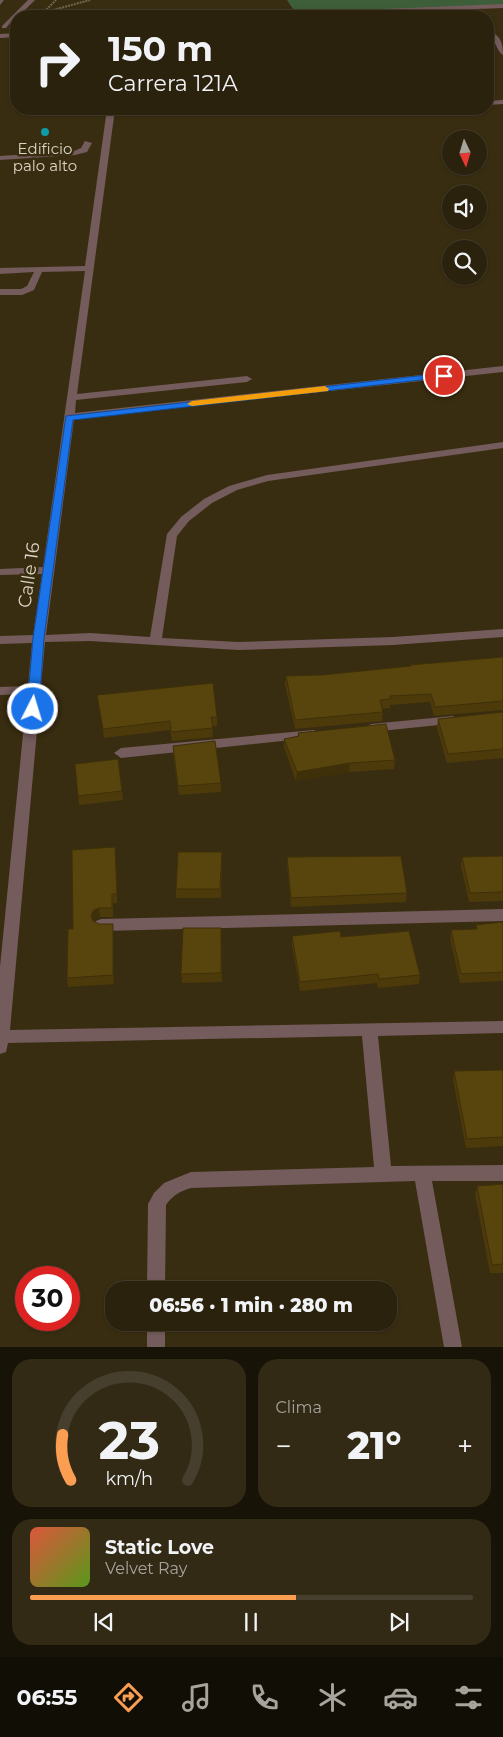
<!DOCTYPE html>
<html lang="es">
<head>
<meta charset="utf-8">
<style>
  body { margin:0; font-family:Montserrat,sans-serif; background:#332a16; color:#f1f3f6; height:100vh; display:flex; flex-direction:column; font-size:19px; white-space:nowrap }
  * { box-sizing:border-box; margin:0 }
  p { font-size:16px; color:#a6a49d }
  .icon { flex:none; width:28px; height:28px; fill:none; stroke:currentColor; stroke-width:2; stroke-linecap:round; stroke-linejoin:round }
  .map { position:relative; height:1347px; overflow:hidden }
  .panel { display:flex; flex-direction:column; gap:12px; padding:12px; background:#181307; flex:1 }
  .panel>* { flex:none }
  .banner { position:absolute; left:10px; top:10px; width:484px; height:105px; border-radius:20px; box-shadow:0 1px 4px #0004,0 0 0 1px #473f2e; background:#2b220d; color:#f1f3f6; overflow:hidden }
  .needle { width:32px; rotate:176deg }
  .controls { position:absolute; left:442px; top:130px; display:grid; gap:10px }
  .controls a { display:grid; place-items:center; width:45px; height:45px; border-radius:50%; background:#2b220d; box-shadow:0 1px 4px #0004,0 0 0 1px #473f2e; font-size:25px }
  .speed { position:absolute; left:15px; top:1266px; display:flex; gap:10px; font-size:25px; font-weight:700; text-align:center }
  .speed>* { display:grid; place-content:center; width:65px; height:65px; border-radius:50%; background:#2b220d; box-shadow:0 1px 4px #0004,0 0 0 1px #473f2e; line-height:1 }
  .speed .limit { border:8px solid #d22; background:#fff; color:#111 }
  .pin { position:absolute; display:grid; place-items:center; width:42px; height:42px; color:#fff; margin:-21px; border:2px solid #fff; border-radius:50%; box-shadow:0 1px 5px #0007 }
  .me { position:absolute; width:55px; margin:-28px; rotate:5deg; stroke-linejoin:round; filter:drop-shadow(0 0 4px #0008) }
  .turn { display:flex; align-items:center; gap:18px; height:105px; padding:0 15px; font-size:22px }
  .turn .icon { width:65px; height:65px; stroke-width:2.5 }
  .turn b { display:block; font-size:35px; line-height:42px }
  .big { font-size:38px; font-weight:800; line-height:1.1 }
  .panel .card { flex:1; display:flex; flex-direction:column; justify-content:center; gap:8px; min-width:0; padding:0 18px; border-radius:20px; background:#332a16 }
  .panel .dial { align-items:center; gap:0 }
  .dial svg { height:130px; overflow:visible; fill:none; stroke:#473f2e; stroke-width:7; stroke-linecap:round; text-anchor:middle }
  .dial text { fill:#f1f3f6; stroke:none }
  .song { display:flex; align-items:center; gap:15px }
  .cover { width:60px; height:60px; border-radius:8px; background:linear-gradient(135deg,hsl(10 70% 55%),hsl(90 70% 35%)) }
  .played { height:5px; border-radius:2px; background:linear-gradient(90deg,#fc9e52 60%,#473f2e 60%) }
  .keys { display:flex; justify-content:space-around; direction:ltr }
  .heat { display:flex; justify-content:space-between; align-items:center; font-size:28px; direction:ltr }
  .panel .tiles { flex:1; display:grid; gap:12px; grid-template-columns:1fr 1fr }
  .card:last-child { grid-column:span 2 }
  .trip { position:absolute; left:105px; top:1281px; width:292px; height:50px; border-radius:20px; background:#2b220d; box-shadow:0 1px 4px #0004,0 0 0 1px #473f2e; font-weight:800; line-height:50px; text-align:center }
  .dock { display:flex; height:80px; justify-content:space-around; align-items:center; background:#110e05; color:#a6a49d }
  .dock .icon { width:35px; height:35px }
  .dock .on { color:#fc9e52 }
  .dock b { font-size:22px; color:#f1f3f6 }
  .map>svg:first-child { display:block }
</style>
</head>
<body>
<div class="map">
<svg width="503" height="1347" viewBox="0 0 503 1347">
  <rect width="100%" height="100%" fill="#392d11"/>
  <!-- green -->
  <path fill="#3d5e38" d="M 287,0 L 503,0 L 503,6 L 297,15 Z"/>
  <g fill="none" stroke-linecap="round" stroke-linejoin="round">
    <!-- path -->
    <path stroke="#726850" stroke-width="2" stroke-dasharray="2 1" stroke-linecap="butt" d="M 42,13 L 90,0
      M 40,16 L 56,0"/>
    <!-- minor -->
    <path fill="#745b5c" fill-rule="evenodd" d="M 0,0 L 4,0 L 0,5 Z
      M 28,0 L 35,0 L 19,16 L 16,16 L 6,28 L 2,28 L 2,26 Z
      M 503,4 L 503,8 L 301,16 L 259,16 L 262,14 Z
      M 488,30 C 500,35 503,42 503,55 C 496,51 497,41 488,35 Z
      M 16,33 L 16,37 L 0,38 L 0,34 Z
      M 503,100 L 503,104 L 488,105 L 488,101 Z
      M 107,109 L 115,109 L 77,394 L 247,376 L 252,379 L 247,382 L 76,400 L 75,413 L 503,366 L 503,372 L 74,419 L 46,635 L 90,633 L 150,637 L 167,534 L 181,517 L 204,499 L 229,486 L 267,475 L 503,442 L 503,448 L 268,481 L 237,490 L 212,503 L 189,521 L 177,536 L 162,638 L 238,642 L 393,637 L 503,629 L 503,637 L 393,645 L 238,650 L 90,641 L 45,642 L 10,1030 L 503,1021 L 503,1033 L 378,1036 L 391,1166 L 503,1165 L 503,1181 L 432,1181 L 462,1347 L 444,1347 L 415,1181 L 191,1188 C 180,1191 172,1196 166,1205 L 165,1290 L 147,1290 L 148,1204 L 154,1193 L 164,1183 L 191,1172 L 374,1167 L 362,1036 L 8,1043 L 6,1052 L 0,1054 L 0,967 L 27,694 L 0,695 L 0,687 L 28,686 L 32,643 L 0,644 L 0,636 L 33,635 L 42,574 L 0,575 L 0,569 L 43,567 L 85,271 L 42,272 L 34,290 L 22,295 L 0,295 L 0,289 L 21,289 L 27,286 L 34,272 L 0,274 L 0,268 L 85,266 Z
      M 85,141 L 92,143 L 87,152 L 75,155 L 0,160 L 0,156 L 74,151 L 81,148 Z
      M 453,716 L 459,720 L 458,723 L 371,732 L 364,728 L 371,724 Z
      M 314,730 L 321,734 L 319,737 L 121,758 L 114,753 L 121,748 Z
      M 503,909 L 503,921 L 101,931 L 96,929 L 94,925 L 96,921 L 101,919 Z
      M 147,1322 L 165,1322 L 165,1347 L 147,1347 Z"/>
  </g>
  <!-- wall -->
  <path fill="#4c3a0b" d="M 503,657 L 503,710 L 434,716 L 430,702 L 390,705 L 390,708 L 382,709 L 383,712 L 382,721 L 295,729 L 285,685 L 286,676 L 322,675 L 410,666 L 410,665 Z
    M 97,695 L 217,717 L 217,726 L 212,726 L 213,737 L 172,741 L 170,730 L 104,738 Z
    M 503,712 L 503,758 L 447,763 L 437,728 L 438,719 Z
    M 298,733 L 395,760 L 394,769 L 349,772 L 296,781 L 284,747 L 284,739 L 298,737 Z
    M 173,746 L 221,783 L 221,792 L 179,795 L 173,755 Z
    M 75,764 L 122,791 L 123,800 L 79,805 Z
    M 116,856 L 117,903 L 113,903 L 113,917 L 100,917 L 95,919 L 94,921 L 113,933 L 114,984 L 68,987 L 67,978 L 73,929 Z
    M 503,856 L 503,901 L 469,902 L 461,866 L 462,857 Z
    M 287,857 L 407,893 L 406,902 L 291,907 L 287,866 Z
    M 222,861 L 221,898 L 176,898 L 176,889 Z
    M 503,922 L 503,981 L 460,983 L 450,939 L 451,930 L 476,929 L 476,925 Z
    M 221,928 L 222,982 L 182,983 L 181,974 Z
    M 292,936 L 341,937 L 420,975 L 419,984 L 378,988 L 377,983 L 300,991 L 292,945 Z
    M 503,1070 L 503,1146 L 466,1148 L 453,1080 L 454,1071 Z
    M 503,1184 L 503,1273 L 490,1273 L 475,1194 L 477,1186 Z"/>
  <!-- shaded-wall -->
  <path fill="#3e3009" d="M 350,763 L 349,772 L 296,781 L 297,772 Z
    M 99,908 L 100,917 L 95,919 L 92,924 L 91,915 L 94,910 Z
    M 113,924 L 113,933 L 114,984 L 113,975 Z"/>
  <!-- building -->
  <path fill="#58440d" stroke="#3e3009" d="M 503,657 L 503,701 L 435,707 L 431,694 L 390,696 L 391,699 L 380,700 L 383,712 L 295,720 L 286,676 L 322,675 L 411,666 L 410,665 Z
    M 213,683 L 217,717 L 211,717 L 213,728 L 171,732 L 170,721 L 103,729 L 97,695 Z
    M 503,712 L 503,749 L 448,754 L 438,719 Z
    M 386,724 L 395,760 L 350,763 L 297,772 L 284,739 L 299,736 L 298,733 Z
    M 215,741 L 221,783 L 178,786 L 173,746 Z
    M 118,759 L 122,791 L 78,796 L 75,764 Z
    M 115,847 L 117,894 L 112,894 L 112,908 L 99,908 L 94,910 L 91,915 L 93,921 L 99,924 L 113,924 L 113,975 L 67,978 L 68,929 L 73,929 L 72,850 Z
    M 178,852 L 222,852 L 220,889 L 176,889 Z
    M 401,856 L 407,893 L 291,898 L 287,857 Z
    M 503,856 L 503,892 L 470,893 L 462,857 Z
    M 503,922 L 503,972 L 461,974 L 451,930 L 477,929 L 476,925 Z
    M 183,928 L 221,928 L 221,973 L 181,974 Z
    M 340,931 L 341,937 L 409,931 L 420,975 L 379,979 L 378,974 L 300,982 L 292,936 Z
    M 503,1070 L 503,1137 L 467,1139 L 454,1071 Z
    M 503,1184 L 503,1264 L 492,1265 L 477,1186 Z"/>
  <!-- route -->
  <path fill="#1a73e8" stroke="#114b97" d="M 444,373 L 447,374 L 447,377 L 73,420 L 44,638 L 39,709 L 37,712 L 29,712 L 27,709 L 33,638 L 66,416 Z"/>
  <!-- slow -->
  <path fill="#f59e0b" d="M 325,386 L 329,389 L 328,391 L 192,406 L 187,404 L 192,401 Z"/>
  <!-- markers -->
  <circle fill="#0f9aa8" stroke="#392d11" stroke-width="2" cx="45" cy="132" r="5"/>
  <g text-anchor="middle" stroke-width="5" stroke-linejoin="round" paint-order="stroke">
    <!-- far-poi labels -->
    <g font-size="15" fill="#dcd4c4" stroke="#392d11">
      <text x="45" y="154">Edificio<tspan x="45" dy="17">palo alto</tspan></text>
    </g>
    <!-- street labels -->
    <g font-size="18" fill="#dcd4c4" stroke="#392d11">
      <text transform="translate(29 575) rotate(-82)" y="6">Calle 16</text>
    </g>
  </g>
</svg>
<div class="controls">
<a><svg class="needle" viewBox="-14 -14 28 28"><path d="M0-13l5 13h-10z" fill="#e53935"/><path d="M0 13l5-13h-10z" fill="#a6a49d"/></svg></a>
<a><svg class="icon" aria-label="sound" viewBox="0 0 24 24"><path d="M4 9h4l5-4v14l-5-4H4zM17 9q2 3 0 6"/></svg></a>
<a><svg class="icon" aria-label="search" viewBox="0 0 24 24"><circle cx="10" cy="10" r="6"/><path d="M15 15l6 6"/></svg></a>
</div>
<div class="speed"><div class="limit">30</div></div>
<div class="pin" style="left:444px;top:376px;background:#d93025"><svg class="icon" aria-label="arrive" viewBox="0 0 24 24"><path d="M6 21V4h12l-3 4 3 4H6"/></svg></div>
<svg class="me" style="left:33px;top:709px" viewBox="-20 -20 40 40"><circle r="17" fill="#1a73e8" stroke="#fff" stroke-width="3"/><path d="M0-11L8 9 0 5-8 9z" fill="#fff"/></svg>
<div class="trip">06:56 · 1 min · 280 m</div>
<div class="banner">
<div class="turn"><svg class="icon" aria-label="right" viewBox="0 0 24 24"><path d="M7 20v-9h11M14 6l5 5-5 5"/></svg><div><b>150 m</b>Carrera 121A</div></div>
</div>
</div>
<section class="panel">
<div class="tiles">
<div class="card dial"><svg viewBox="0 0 100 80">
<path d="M14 69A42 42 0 1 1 86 69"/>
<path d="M14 69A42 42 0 0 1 9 41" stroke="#fc9e52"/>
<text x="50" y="56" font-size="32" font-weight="700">23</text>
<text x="50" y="72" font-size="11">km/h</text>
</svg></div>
<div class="card"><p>Clima</p>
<div class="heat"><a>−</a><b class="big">21°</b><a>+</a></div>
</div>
<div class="card">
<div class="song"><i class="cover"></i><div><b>Static Love</b><p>Velvet Ray</p></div></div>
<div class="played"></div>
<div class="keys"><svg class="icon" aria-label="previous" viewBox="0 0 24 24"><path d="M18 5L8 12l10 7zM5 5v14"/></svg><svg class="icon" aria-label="pause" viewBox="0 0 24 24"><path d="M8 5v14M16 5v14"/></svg><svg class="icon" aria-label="next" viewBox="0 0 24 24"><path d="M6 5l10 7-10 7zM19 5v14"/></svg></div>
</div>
</div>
</section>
<nav class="dock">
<b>06:55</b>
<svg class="icon on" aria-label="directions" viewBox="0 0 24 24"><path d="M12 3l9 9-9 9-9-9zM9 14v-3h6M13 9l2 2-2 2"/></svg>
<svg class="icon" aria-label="music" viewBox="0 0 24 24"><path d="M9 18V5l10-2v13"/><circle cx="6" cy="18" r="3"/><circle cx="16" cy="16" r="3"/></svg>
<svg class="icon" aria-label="phone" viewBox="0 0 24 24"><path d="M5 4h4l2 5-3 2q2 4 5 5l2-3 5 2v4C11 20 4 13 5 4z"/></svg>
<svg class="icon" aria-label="climate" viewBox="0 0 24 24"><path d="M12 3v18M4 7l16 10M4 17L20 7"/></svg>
<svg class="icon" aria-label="car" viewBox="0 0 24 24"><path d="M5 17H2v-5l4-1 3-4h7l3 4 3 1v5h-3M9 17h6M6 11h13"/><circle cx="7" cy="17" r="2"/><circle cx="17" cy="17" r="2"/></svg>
<svg class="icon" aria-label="filters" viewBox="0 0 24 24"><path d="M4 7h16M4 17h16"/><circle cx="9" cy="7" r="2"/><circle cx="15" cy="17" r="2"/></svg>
</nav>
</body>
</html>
